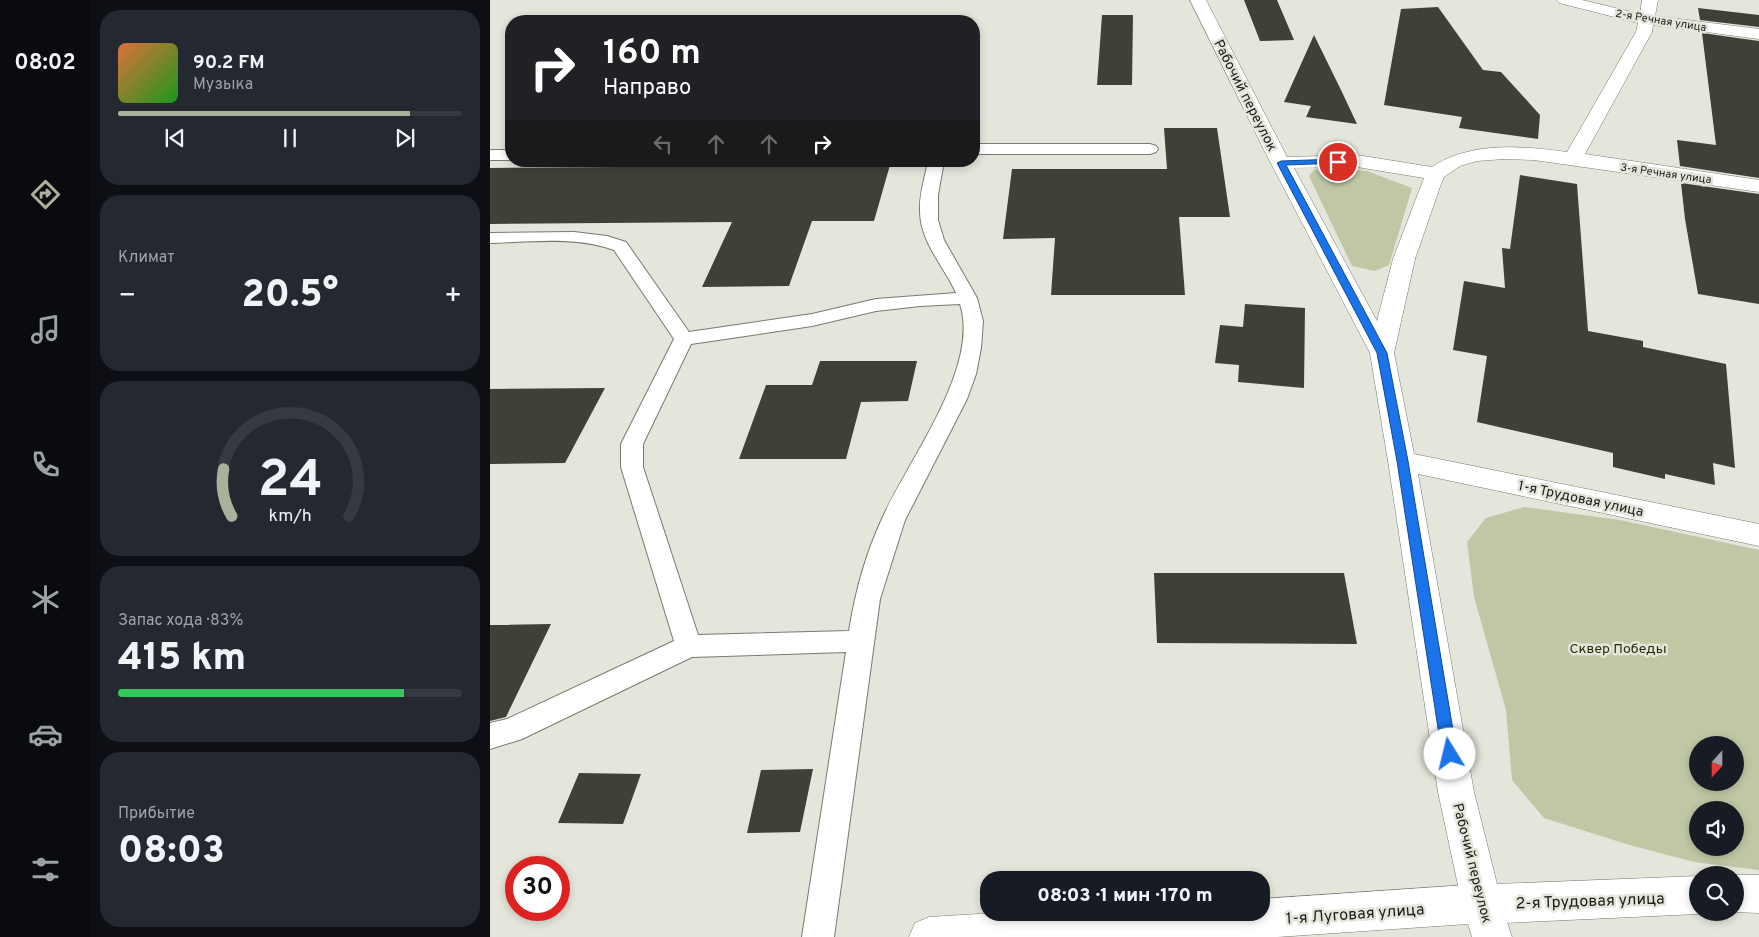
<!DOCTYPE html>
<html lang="ru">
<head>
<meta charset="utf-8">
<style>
  body { margin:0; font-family:Overpass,sans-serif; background:#242831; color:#f1f3f6; height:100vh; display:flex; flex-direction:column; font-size:19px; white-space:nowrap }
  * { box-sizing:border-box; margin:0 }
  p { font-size:16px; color:#9ea1a6 }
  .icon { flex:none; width:28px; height:28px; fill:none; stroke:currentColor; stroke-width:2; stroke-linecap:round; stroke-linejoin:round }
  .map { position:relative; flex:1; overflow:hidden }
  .details { display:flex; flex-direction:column; gap:10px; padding:10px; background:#0d0f14; width:400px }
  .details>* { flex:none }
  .hud { position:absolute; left:15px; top:15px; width:475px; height:152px; border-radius:20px; box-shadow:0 2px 8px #0003; background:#202124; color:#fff; overflow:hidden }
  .needle { width:32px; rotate:201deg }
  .controls { position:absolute; left:1199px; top:736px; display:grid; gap:10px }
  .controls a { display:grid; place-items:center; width:55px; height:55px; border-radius:50%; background:#171b24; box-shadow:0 2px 8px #0003; font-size:25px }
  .speed { position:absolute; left:15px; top:856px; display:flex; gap:10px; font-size:25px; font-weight:700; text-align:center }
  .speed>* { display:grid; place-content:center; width:65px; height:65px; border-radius:50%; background:#171b24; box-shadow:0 2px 8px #0003; line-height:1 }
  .speed .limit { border:8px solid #d22; background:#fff; color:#111 }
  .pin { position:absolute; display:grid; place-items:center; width:42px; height:42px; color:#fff; margin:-21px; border:2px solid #fff; border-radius:50%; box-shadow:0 1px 5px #0007 }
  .me { position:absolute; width:55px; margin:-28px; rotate:351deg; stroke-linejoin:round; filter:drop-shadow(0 0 4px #0008) }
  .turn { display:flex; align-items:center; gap:18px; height:105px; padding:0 15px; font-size:22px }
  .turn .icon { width:65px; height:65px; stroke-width:2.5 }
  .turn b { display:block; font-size:35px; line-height:42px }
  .lanes { display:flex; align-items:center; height:48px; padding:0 15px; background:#0003; justify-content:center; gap:25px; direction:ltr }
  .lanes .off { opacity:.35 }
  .big { font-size:38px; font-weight:800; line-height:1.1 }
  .details .widget { flex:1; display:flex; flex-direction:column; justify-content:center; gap:8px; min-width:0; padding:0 18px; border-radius:20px; background:#242831 }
  .details .dial { align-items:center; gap:0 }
  .dial svg { height:130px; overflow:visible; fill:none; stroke:#363941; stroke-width:7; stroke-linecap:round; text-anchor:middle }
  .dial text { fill:#f1f3f6; stroke:none }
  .song { display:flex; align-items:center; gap:15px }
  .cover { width:60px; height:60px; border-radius:8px; background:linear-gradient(135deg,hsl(20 70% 55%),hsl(120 70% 35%)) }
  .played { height:5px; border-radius:2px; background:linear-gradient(90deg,#abb09b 85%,#363941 85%) }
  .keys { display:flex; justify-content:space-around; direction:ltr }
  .heat { display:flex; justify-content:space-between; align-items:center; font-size:28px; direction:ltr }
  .charge { height:8px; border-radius:4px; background:linear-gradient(90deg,#34c759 83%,#363941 0) }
  .trip { position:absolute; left:490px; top:871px; width:290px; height:50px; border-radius:20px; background:#171b24; box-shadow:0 2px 8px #0003; font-weight:800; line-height:50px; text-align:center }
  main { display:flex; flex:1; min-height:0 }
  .tabs { display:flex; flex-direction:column; width:90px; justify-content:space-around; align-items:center; background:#090b0e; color:#9ea1a6 }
  .tabs .icon { width:35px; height:35px }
  .tabs .active { color:#abb09b }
  .tabs b { font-size:22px; color:#f1f3f6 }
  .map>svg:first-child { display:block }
</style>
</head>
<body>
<main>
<nav class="tabs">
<b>08:02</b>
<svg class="icon active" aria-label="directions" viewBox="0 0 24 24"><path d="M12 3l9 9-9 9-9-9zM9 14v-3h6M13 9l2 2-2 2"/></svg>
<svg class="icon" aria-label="music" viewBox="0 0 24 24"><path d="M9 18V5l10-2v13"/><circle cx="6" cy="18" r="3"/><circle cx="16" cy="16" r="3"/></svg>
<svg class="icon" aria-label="phone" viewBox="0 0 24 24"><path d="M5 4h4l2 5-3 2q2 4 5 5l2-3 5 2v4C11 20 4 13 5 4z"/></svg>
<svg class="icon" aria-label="climate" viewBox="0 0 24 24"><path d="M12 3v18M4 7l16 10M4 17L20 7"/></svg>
<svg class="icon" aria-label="car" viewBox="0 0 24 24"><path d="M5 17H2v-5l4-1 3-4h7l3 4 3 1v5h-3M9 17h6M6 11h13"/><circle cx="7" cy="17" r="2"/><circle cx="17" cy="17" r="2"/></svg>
<svg class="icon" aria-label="filters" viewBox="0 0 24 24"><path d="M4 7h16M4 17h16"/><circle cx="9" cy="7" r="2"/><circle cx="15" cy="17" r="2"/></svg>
</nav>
<section class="details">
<div class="widget">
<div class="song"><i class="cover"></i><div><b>90.2 FM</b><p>Музыка</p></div></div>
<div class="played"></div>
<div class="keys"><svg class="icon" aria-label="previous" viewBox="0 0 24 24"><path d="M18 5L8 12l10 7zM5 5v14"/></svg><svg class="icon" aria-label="pause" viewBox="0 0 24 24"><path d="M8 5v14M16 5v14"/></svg><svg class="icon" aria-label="next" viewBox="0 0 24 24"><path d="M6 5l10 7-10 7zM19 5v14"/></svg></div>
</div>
<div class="widget"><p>Климат</p>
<div class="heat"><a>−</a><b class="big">20.5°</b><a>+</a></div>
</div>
<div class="widget dial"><svg viewBox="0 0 100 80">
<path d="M14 69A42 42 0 1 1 86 69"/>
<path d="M14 69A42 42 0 0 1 9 40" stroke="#abb09b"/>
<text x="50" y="56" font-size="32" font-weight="700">24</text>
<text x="50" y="72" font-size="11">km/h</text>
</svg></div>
<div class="widget"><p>Запас хода · 83%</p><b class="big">415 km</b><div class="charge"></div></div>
<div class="widget"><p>Прибытие</p><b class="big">08:03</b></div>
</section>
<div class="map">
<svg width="1269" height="937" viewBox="0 0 1269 937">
  <rect width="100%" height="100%" fill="#e4e6db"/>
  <!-- green -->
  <path fill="#c0c7a5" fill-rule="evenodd" d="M 837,168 L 877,171 L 922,188 L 899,265 L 885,271 L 862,266 L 819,176 L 824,170 Z
    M 1034,507 L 1130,520 L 1269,550 L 1269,870 L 1204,862 L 1136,844 L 1054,818 L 1022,780 L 1016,710 L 984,597 L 977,542 L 996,518 ZM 1208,745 L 1245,745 L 1245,782 L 1208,782 ZM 1208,810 L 1245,810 L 1245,848 L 1208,848 Z"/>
  <!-- building -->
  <path fill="#3f4138" d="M 754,0 L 787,0 L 804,40 L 770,41 Z
    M 948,7 L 993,70 L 1011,72 L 1050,115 L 1048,139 L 969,128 L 972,117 L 894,105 L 911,9 Z
    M 1208,8 L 1269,15 L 1269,27 L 1210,20 Z
    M 612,15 L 643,15 L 642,85 L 607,85 Z
    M 1212,33 L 1269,41 L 1269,178 L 1190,166 L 1187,140 L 1226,145 Z
    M 824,35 L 851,90 L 867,124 L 816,117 L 821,106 L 794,102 Z
    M 674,128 L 727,128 L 740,217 L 689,217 L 695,295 L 561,295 L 565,238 L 513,239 L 522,169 L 677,169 Z
    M 400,165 L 384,221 L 322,221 L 299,286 L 212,287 L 242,222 L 0,224 L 0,168 Z
    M 1030,175 L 1087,184 L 1098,331 L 1153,341 L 1153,347 L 1236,364 L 1245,468 L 1223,463 L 1225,485 L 1175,474 L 1175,479 L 1123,467 L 1123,453 L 987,422 L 997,356 L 963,350 L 974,281 L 1015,288 L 1012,248 L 1020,249 Z
    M 1191,183 L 1269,194 L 1269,304 L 1208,294 L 1195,219 Z
    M 755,304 L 815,308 L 814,388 L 748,382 L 749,365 L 725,363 L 730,325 L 753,327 Z
    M 330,361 L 427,361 L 418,401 L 371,402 L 356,459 L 249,459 L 276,385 L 322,385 Z
    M 115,388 L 75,463 L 0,464 L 0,389 Z
    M 664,573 L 854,573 L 867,644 L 667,643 Z
    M 61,624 L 16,717 L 0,721 L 0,625 Z
    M 323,769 L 310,832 L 257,833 L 271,770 Z
    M 89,773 L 151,774 L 133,824 L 68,823 Z"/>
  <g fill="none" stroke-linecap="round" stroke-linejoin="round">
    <!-- lane casing -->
    <g stroke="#787a70" stroke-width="2">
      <path id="lane" d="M 484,144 L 660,144 L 666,146 L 668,149 L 666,152 L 660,154 L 484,154 Z
        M 0,150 L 21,150 L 21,160 L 0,160 Z
        M 438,161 L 454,161 L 448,195 L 448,220 L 454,240 L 487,298 L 493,321 L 491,348 L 486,374 L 477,399 L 415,520 L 390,599 L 344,937 L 312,937 L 356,652 L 202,657 L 32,739 L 0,749 L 0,723 L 17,719 L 184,641 L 131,467 L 131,444 L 184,339 L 124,250 C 85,236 41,242 0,243 L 0,233 L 84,232 L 117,236 L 136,242 L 199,332 L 322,314 L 386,299 L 466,293 C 454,266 430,242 430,211 C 429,194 435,178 438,161 ZM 470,304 C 491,368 416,463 391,521 C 375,556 365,593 359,631 L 208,635 L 153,467 L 153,444 L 201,344 L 322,326 L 386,311 L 430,306 Z"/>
    </g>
    <!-- street casing -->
    <g stroke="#787a70" stroke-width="1">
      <path id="street" d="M 700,0 L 716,0 L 797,157 L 867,155 L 942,167 C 981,141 1033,146 1077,152 L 1146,32 L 1148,23 L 1069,3 L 1066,0 L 1092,0 L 1150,14 L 1152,0 L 1168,0 L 1165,16 L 1269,29 L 1269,39 L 1163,25 L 1162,32 L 1095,154 L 1269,180 L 1269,192 L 1044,160 L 1014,159 L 987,161 L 970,166 L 954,177 L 951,184 L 925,259 L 904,353 L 924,454 L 1269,524 L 1269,546 L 928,474 L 984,792 L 1007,884 L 1208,876 L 1208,912 L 1213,912 L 1208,914 L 992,924 L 978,918 L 972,904 L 948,792 L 898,461 L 880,353 L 774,150 ZM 867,167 L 934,178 L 903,259 L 887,321 L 804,168 Z
        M 1244,875 L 1269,875 L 1269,913 L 1243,912 L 1245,912 Z"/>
    </g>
    <!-- secondary casing -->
    <g stroke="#787a70" stroke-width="1">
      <path id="secondary" d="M 992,884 L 1006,890 L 1022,937 L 982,937 L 978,924 L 787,937 L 419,937 L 425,923 L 439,917 L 522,912 L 771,912 L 771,899 Z"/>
    </g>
    <!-- lane -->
    <use href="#lane" fill="#fff" fill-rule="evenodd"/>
    <!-- street -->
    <use href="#street" fill="#fff" fill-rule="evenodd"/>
    <!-- secondary -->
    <use href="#secondary" fill="#fff" fill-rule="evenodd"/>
  </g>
  <!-- route -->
  <path fill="#1a73e8" stroke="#114b97" d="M 848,159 L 851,160 L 851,163 L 796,165 L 897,353 L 918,461 L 967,754 L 965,759 L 960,761 L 954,759 L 952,754 L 907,461 L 887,353 L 787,163 L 791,161 Z"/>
  <g text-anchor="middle" stroke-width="5" stroke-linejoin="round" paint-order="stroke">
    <!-- far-street labels -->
    <g font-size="11" fill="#1b1c18" stroke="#e4e6db">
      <text transform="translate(1171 20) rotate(9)" y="4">2-я Речная улица</text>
      <text transform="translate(1176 173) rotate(8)" y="4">3-я Речная улица</text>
    </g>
    <!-- street labels -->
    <g font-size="14" fill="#1b1c18" stroke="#e4e6db">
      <text transform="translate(756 95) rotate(63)" y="5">Рабочий переулок</text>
      <text transform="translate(1091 498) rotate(12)" y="5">1-я Трудовая улица</text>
      <text transform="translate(983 863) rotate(76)" y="5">Рабочий переулок</text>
    </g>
    <!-- park labels -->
    <g font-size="14" fill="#272d05" stroke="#e4e6db">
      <text x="1128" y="653">Сквер Победы</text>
    </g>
    <!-- near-street labels -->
    <g font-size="16" fill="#1b1c18" stroke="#e4e6db">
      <text transform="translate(1100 900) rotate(-2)" y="6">2-я Трудовая улица</text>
      <text transform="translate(865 913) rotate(-4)" y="6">1-я Луговая улица</text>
    </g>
  </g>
</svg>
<div class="controls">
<a><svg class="needle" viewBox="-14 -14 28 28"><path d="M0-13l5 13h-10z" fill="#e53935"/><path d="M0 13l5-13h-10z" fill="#9ea1a6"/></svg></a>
<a><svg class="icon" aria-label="sound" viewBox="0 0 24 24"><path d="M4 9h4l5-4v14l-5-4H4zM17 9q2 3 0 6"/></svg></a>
<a><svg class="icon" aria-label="search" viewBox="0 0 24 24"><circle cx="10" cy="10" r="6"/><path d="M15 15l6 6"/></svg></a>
</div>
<div class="speed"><div class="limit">30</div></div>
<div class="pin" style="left:848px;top:162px;background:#d93025"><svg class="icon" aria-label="arrive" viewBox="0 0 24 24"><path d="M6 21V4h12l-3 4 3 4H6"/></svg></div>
<svg class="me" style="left:960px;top:754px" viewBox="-20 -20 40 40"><circle r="19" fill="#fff"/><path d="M0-13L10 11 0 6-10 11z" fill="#1a73e8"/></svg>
<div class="trip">08:03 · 1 мин · 170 m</div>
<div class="hud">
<div class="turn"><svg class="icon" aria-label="right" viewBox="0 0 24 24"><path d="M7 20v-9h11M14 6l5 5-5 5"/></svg><div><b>160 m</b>Направо</div></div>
<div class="lanes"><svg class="icon off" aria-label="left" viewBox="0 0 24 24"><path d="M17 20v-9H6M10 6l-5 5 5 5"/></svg><svg class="icon off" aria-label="ahead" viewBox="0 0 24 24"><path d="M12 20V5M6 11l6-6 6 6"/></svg><svg class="icon off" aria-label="ahead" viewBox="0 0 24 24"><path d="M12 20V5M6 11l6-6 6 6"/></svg><svg class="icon" aria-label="right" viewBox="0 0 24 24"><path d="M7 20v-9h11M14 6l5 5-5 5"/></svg></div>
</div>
</div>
</main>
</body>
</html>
